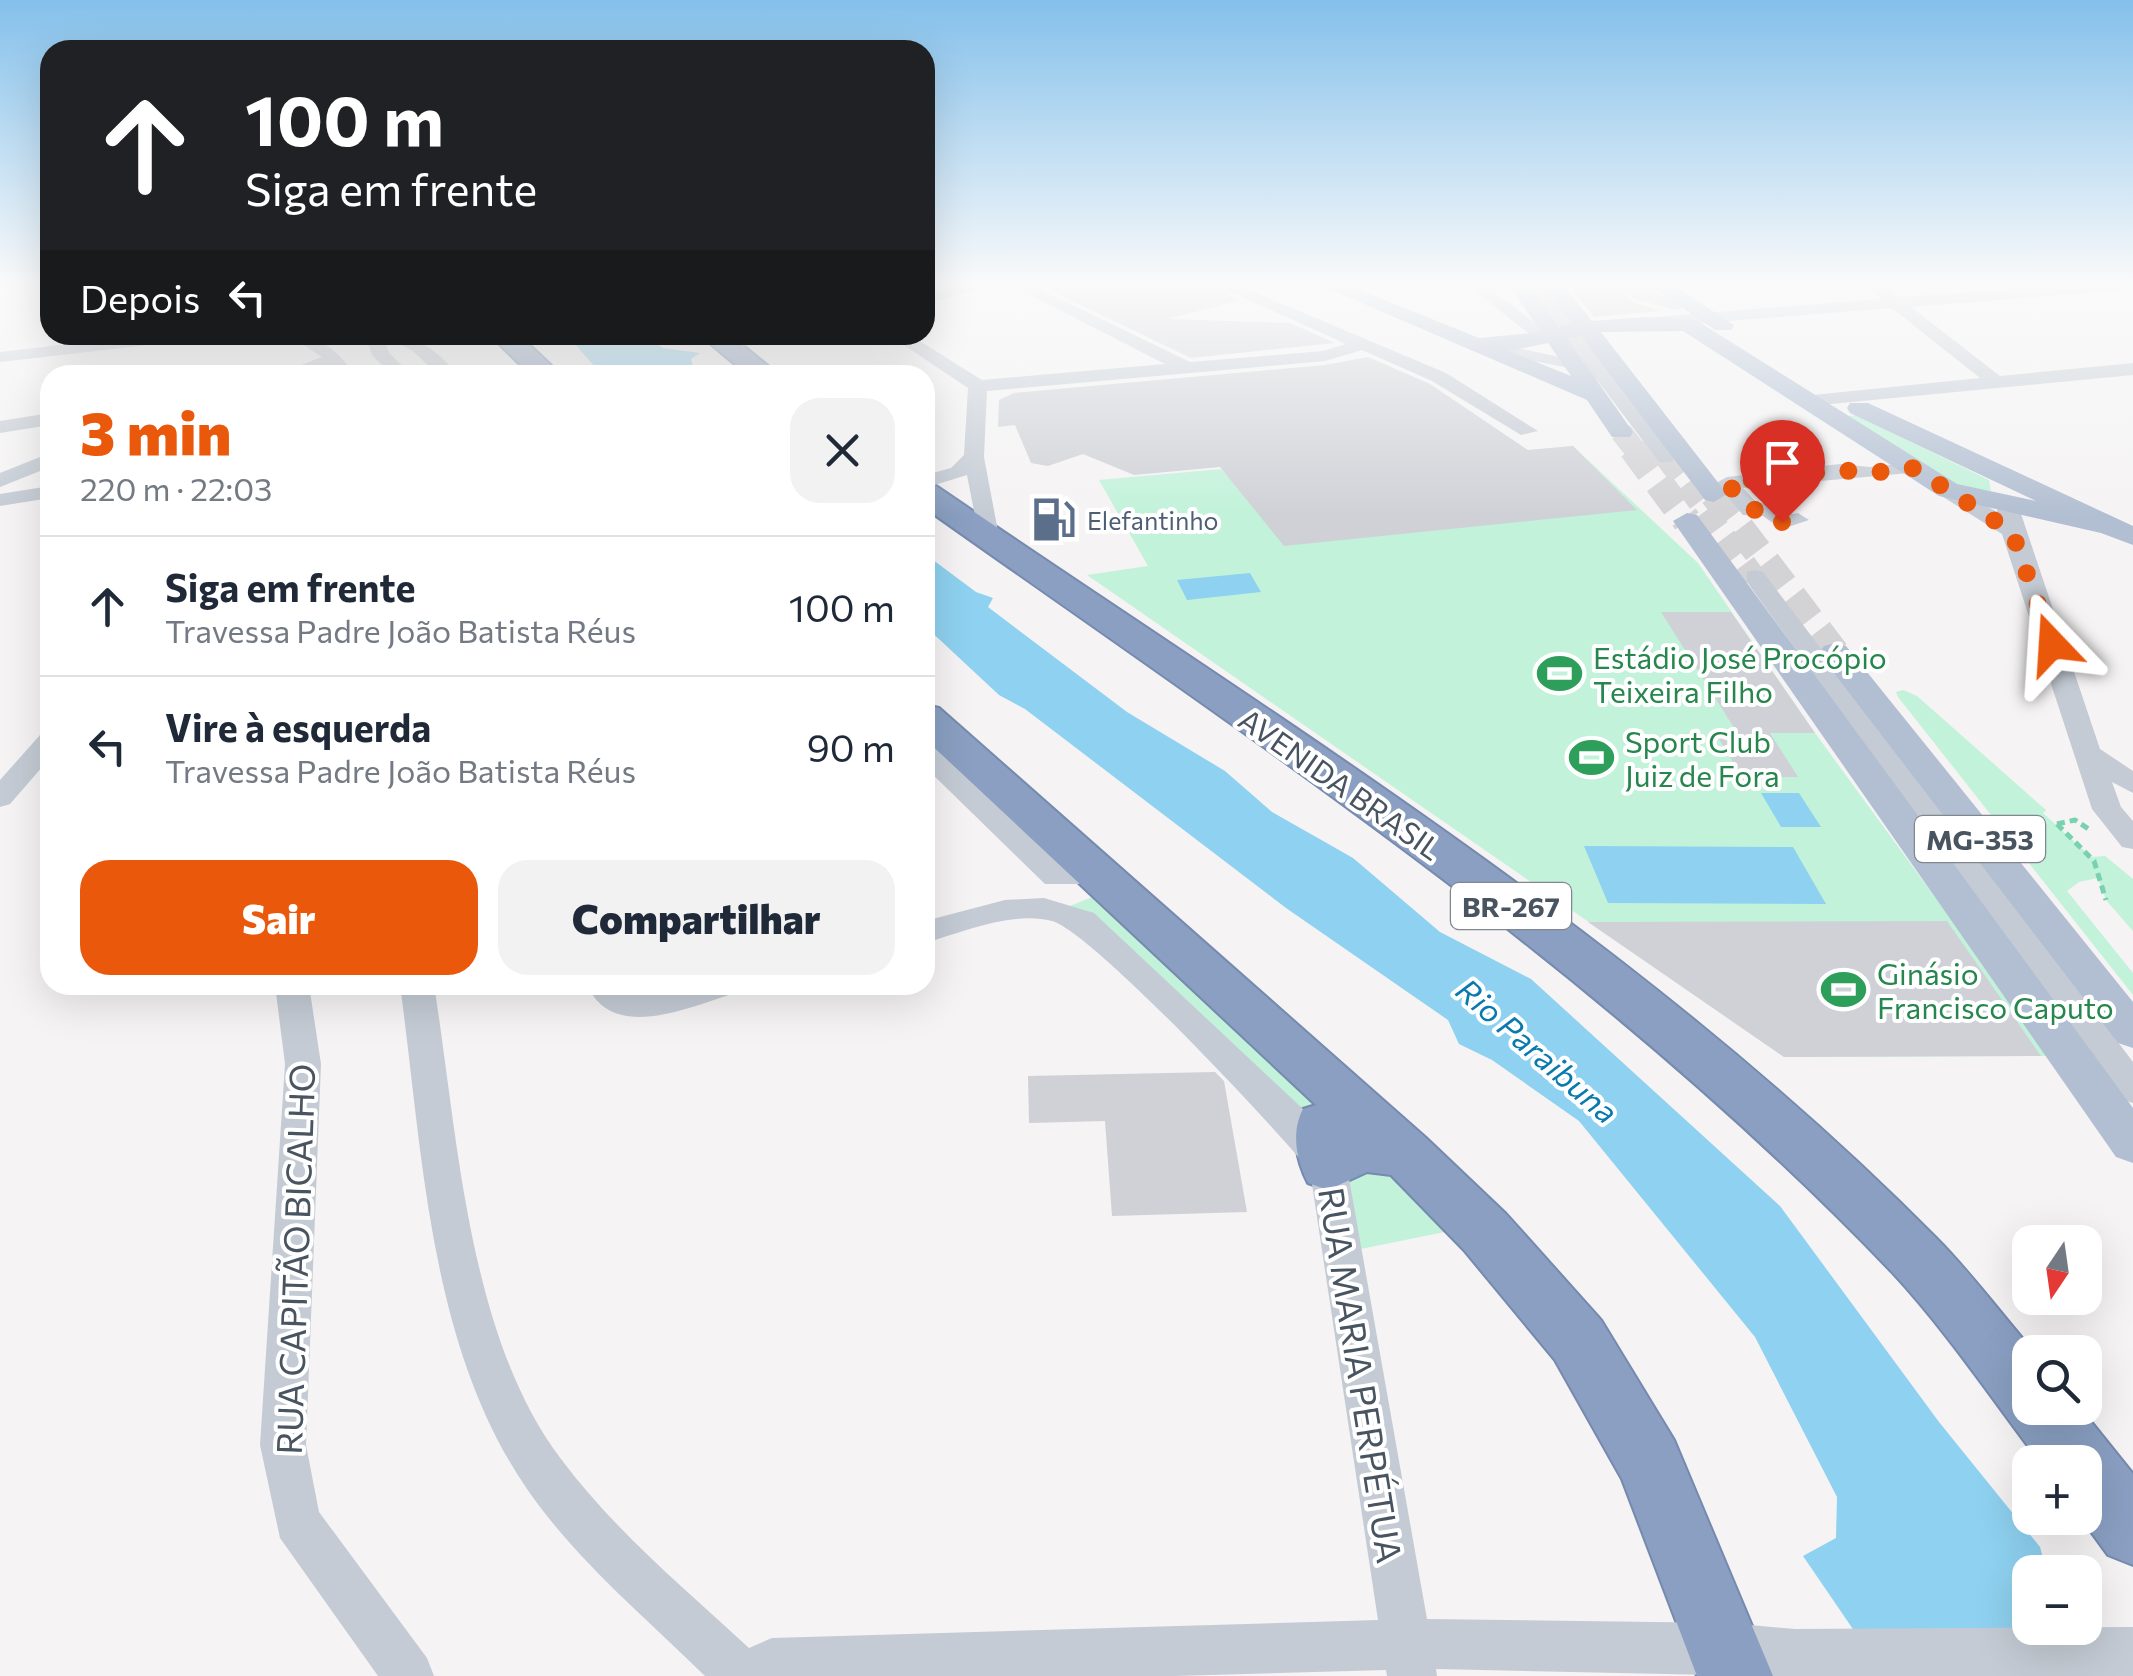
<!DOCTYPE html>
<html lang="pt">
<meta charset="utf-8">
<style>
body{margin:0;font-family:Commissioner,sans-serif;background:#f2f2f3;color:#1f2937;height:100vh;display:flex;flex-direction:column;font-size:38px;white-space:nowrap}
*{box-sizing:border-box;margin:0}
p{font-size:32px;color:#747a83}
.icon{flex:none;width:55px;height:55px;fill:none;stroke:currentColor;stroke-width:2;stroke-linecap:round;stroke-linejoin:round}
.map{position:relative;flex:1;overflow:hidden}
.sheet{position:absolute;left:40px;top:365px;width:895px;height:630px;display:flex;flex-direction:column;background:#fff;border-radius:30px;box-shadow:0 10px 40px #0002}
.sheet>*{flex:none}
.hud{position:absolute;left:40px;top:40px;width:895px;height:305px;border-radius:30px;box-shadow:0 10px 40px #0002;background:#202124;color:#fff;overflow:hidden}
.needle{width:65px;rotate:193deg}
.buttons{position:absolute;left:2012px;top:1225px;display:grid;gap:20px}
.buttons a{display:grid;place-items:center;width:90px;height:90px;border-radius:20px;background:#fff;box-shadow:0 10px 40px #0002;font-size:50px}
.pin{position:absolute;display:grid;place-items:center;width:85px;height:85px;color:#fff;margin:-102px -42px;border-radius:50% 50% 50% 0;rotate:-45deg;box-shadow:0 0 10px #0007}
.pin .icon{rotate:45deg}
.me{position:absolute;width:110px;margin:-55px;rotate:340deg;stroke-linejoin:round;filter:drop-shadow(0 0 8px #0008)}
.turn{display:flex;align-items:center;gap:35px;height:210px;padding:0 40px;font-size:45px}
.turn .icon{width:130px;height:130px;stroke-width:2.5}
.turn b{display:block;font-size:70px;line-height:85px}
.then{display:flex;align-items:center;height:95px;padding:0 40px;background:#0003;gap:20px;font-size:38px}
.round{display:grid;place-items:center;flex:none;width:105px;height:105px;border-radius:30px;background:#f2f2f3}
.summary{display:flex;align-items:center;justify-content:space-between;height:170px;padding:0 40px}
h1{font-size:60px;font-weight:800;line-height:75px;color:#ea580c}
.primary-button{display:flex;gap:20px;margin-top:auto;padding:20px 40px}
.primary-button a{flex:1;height:115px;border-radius:30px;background:#ea580c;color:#fff;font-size:40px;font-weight:800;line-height:115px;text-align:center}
.primary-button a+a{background:#f2f2f3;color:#1f2937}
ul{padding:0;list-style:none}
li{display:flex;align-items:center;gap:30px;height:140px;padding:0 40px;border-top:2px solid #e0e1e3}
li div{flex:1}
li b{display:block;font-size:38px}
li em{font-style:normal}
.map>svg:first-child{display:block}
.green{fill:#c2f2da}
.water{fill:#8ed1f0}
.building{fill:#cfd1d7}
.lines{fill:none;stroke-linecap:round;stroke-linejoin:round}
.minor-tunnel{stroke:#d3d3d6;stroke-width:22;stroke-dasharray:22 11;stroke-linecap:butt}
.major-tunnel-far1{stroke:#d3d3d6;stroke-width:22;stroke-dasharray:22 11;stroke-linecap:butt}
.major-tunnel{stroke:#d3d3d6;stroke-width:29;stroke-dasharray:29 14;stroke-linecap:butt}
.highway-casing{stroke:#758aae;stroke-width:4}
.path{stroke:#78d2af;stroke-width:5;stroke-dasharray:8 5;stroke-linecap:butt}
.minor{fill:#c4cbd4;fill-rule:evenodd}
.major{fill:#b2bfd2;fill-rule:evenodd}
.highway{fill:#8a9fc2;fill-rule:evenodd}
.route{stroke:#ea580c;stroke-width:18;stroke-dasharray:0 32.4}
.labels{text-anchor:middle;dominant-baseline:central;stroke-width:8;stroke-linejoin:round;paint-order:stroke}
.far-service-label{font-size:25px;fill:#4e5e75;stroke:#fff;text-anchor:start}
.shield{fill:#fff;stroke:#808790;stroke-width:2.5}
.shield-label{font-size:28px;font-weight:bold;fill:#495461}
.leisure-label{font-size:30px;fill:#27864d;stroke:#fff;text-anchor:start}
.street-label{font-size:30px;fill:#495461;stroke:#fff}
.water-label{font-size:32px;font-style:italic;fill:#087aae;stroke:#fff}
.near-street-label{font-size:35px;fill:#495461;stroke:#fff}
</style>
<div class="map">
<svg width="2133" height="1676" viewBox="0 0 2133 1676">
<rect width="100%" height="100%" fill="#f5f3f3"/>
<path class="green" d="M1856 415 1989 480 1991 491 1958 486 1848 416Z
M1573 446 1698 563 1815 733 2051 1056 1784 1057 1087 575 1148 566 1099 480 1221 469 1229 477Z
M1903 690 1917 696 2046 810 2043 813 2091 857 2105 856 2133 879V931L2106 900 2098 878 2079 882 2067 891 2133 973V995L1898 697 1896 692Z
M1113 889 1341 1107 1290 1119 1062 909Z
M1359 1149 1479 1225 1341 1253 1328 1167Z"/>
<path class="water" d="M567 335H642L663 348 700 353 691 359 695 375H602Z
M925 554 976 592 993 598 988 607 1127 712 1225 771 1272 812 1353 858 1440 932 1531 979 1780 1206 1939 1422 2040 1547 2047 1572H2030V1628H2063L1885 1676 1803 1556 1836 1538 1837 1497 1755 1337 1579 1121 1492 1060 1459 1044 1448 1020 1286 908 1025 709 999 695 925 626Z
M1250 573 1261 592 1187 600 1177 580Z
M1761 793H1799L1821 827H1781Z
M1584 846 1793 847 1826 904 1608 903Z"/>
<path class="building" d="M1033 282H1206L1240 300 1168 319 1290 323 1335 343 1191 358Z
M1566 282H1610L1635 303 1661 311 1594 317Z
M1368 357 1430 384 1528 450 1573 446 1637 510 1284 546 1220 467 1134 475 1083 454 1048 466 1031 463 1015 425 998 427 999 400 1014 393 1325 365Z
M1661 612H1731L1815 733H1770L1798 777H1742L1716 734H1738Z
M1947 921 2041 1056 1784 1057 1588 922Z
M1215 1072 1224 1081 1247 1212 1112 1216 1105 1121 1029 1123 1028 1076Z"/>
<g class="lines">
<path class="minor-tunnel" d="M1666 458 1755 577"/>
<path class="major-tunnel-far1" d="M1621 432 1635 450"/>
<path class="major-tunnel" d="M1633 448 1687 521
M1714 494 1835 653"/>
<defs>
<path id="highway" d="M490 335H519L561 375H531Z
M700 335H730L779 375H748Z
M925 483 936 486C1279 720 1643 941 1936 1238 1971 1273 2001 1314 2034 1352H2030V1408H2080L2133 1474V1565L2108 1555 2081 1518H2085V1462H2040C1993 1400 1946 1330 1892 1272 1606 973 1261 746 925 508Z
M925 705 939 708 1426 1138 1506 1214 1601 1320 1674 1440 1773 1676H1697L1622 1479 1555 1360 1464 1250 1391 1175 1367 1172 1328 1190 1308 1183C1296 1160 1291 1132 1303 1109L1316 1105 925 739Z"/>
</defs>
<use href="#highway" class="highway-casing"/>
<path class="path" d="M2057 824 2094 861 2106 900
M2057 824 2075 820 2090 830"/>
<path class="minor" d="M977 282H1004L925 304V294Z
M1005 282H1025L1190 362 1323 351 1346 344 1209 282H1230L1446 373 1538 431 1521 435 1432 381 1362 350 1325 361 987 391 984 457 999 537 996 542H980L967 475 925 488V475L951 468 964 455 968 388 889 335H910L982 380 1165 364Z
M1463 282H1481L1556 339 1541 343Z
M1525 282H1541L1673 454V462H1659L1597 380 1569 368 1473 349 1470 345 1479 340 1584 362Z
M1613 282H1631L1686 305 1678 310 1637 300Z
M1862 282H1880L1900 297 2133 282V289L1911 307 2000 376 2133 363V375L1810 406 1800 400 1803 396 1980 378 1892 308 1654 327 1645 322 1654 317 1881 299Z
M146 335H201L192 340 0 362V352Z
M288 335C321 335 337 350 355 375H336L329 366 303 375H276L322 357Z
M365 335H383L389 353 412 375H392L372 355Z
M383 335C417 335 437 350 458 375H438L413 351Z
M751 335H782L727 351 718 346Z
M50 413V425L0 433V421Z
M50 453V467L0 487V473Z
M1914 462 1921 464V472L1743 488 1757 503 1776 504 1787 515 1798 513 1809 520 1782 529 1763 516 1743 515 1716 483 1727 477 1840 464 1870 467Z
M1948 484 1997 512 1999 500 2007 498 2018 505 2100 749 2133 771V793L2112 782 2121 807 2133 821V849L2122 847 2092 809 2002 534 1940 495V485Z
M50 486V498L0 506V494Z
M1755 570 1763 572 2133 1062V1103L2120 1099 1747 582V572Z
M50 733V758L10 804 0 807V780L40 735Z
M925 743 935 745 1064 867 1111 870 1115 877 1111 884H1045L925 767Z
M1044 898 1094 913 1303 1109 1347 1167 1427 1619 1728 1623 1795 1629 2133 1627V1676H1760L1436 1669 1437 1676H1387L1386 1670 1175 1676H705C644 1616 576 1560 527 1489 428 1345 423 1152 400 985H434C458 1134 467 1335 561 1459 614 1530 684 1588 749 1648L772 1638 1378 1620 1310 1171C1278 1130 1091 931 1052 921 1011 911 964 932 925 943V921L1005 900Z
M275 985H309L321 1064 306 1445 319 1512 427 1658 434 1676H378L280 1538 260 1445 285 1064Z
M587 985H621L628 992 649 993 678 985H740L735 993C689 1007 613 1043 587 985Z"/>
<path class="major" d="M0 282H11L0 288Z
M1313 282H1340L1479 338 1541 332 1507 282H1527L1559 327 1572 324 1541 282H1561L1592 321 1644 317 1696 320 1957 484 2036 501 1850 413 1847 408 1850 403H1868L2133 526V545L2101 533 1939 496 1683 331 1601 332 1727 494 1714 502 1705 500 1581 336 1567 338 1633 432 1630 437H1612L1587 400ZM1548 343 1571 376 1509 351Z
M1645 282H1668L1734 325 1731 330H1715Z
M1687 513 1697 515 2133 1108V1163L2116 1157 1673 521Z
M1835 643 1846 646 2133 1002V1048L2118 1043 1824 660 1819 653 1824 646Z"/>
<use href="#highway" class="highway"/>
</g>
<linearGradient id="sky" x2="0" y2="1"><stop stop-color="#84c0eb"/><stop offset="0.55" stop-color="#fafafa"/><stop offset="1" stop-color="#fafafa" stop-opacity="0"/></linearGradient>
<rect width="2133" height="516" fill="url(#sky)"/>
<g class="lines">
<path class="route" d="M1782 522 1768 509 1751 510 1727 483 1840 470 1870 473 1914 468 2012 532 2052 644"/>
</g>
<defs>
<symbol id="fuel-bare" viewBox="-9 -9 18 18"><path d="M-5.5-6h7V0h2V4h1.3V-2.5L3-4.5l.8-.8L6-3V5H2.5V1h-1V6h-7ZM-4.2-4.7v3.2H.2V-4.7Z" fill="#5c6f8a" stroke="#fff" stroke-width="2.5" paint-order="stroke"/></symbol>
<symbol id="stadium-bare" viewBox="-9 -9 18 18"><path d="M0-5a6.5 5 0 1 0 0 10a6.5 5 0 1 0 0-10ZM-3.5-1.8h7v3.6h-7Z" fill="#2e9e5b" stroke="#fff" stroke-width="2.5" paint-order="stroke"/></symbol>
</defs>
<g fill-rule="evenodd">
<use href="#fuel-bare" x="1022" y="488" width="63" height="63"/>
<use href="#stadium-bare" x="1528" y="642" width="63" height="63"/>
<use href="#stadium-bare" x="1560" y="726" width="63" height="63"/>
<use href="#stadium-bare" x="1812" y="958" width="63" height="63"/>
</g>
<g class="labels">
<g class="far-service-label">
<text x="1087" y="520">Elefantinho</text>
</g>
<g class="shield">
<rect x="1915" y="816" width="130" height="46" rx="8"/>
<rect x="1451" y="883" width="120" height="46" rx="8"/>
</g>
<g class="shield-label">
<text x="1980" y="839">MG-353</text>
<text x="1511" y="906">BR-267</text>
</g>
<g class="leisure-label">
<text x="1593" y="656">Estádio José Procópio<tspan x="1593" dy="34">Teixeira Filho</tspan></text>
<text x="1625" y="740">Sport Club<tspan x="1625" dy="34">Juiz de Fora</tspan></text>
<text x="1877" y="972">Ginásio<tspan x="1877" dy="34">Francisco Caputo</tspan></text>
</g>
<g class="street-label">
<text transform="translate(1341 783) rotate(35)">AVENIDA BRASIL</text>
</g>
<g class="water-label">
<text transform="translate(1538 1050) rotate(41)">Rio Paraibuna</text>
</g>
<g class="near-street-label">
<text transform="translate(294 1259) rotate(-88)">RUA CAPITÃO BICALHO</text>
<text transform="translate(1362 1375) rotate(81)">RUA MARIA PERPÉTUA</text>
</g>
</g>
</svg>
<div class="buttons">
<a><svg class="needle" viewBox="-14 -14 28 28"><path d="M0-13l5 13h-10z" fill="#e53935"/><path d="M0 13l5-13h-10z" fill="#747a83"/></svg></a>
<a><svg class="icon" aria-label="search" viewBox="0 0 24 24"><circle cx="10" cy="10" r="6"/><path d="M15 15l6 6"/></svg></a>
<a>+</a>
<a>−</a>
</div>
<div class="pin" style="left:1782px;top:522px;background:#d93025"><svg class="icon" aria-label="arrive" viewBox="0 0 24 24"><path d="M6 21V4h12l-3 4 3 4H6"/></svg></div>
<svg class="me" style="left:2052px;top:644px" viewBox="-20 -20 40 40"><path d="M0-17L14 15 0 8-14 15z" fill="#ea580c" stroke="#fff" stroke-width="4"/></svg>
<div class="hud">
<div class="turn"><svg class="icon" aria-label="ahead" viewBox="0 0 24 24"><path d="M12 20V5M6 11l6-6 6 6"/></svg><div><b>100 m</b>Siga em frente</div></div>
<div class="then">Depois<svg class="icon" aria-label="left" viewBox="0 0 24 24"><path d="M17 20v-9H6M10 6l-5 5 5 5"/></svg></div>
</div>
<section class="sheet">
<div class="summary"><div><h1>3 min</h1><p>220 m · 22:03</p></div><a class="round"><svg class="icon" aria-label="close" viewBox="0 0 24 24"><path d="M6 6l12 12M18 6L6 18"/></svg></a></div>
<ul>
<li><svg class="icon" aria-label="ahead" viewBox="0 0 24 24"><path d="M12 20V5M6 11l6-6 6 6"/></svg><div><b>Siga em frente</b><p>Travessa Padre João Batista Réus</p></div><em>100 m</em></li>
<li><svg class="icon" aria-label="left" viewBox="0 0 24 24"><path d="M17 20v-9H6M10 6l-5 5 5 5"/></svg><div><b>Vire à esquerda</b><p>Travessa Padre João Batista Réus</p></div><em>90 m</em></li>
</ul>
<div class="primary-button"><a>Sair</a><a>Compartilhar</a></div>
</section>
</div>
